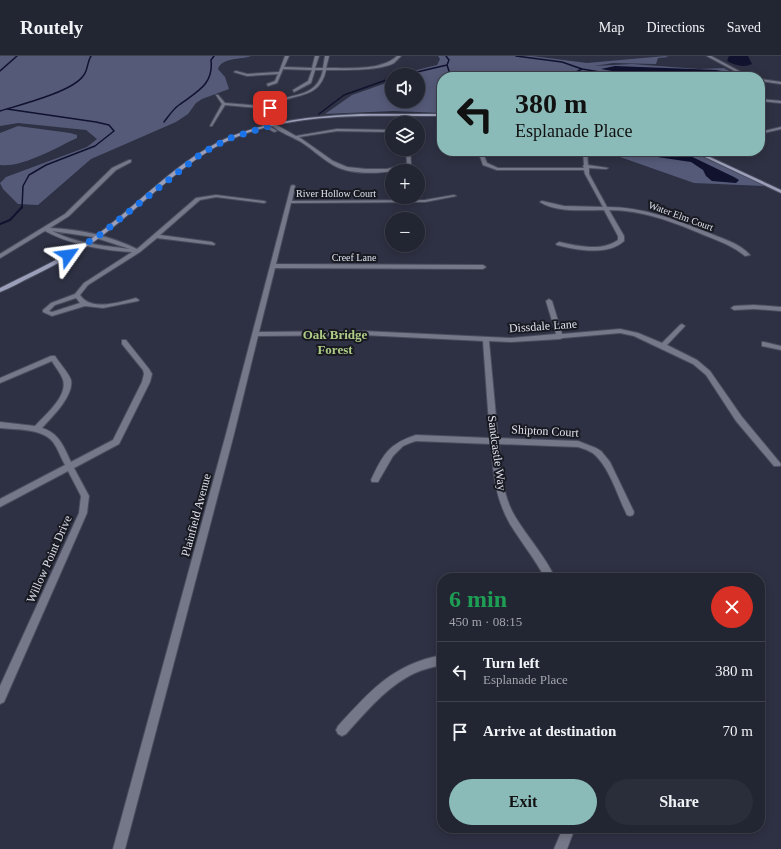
<!DOCTYPE html>
<meta charset="utf-8">
<style>
body{margin:0;font-family:Georgia,serif;background:#2a2d3a;color:#f1f3f6;height:100vh;display:flex;flex-direction:column;font-size:15px;white-space:nowrap}
*{box-sizing:border-box;margin:0}
p{font-size:13px;color:#a2a5ac}
.icon{flex:none;width:22px;height:22px;fill:none;stroke:currentColor;stroke-width:2;stroke-linecap:round;stroke-linejoin:round}
.map{position:relative;flex:1;overflow:hidden}
.panel{position:absolute;left:437px;top:517px;width:328px;height:260px;display:flex;flex-direction:column;background:#222532;border-radius:16px;box-shadow:0 2px 10px #0003,0 0 0 1px #3f424d}
.panel>*{flex:none}
.banner{position:absolute;left:437px;top:16px;width:328px;height:84px;border-radius:16px;box-shadow:0 2px 10px #0003,0 0 0 1px #3f424d;background:#8bbbb9;color:#111;overflow:hidden}
.buttons{position:absolute;left:385px;top:12px;display:grid;gap:8px}
.buttons a{display:grid;place-items:center;width:40px;height:40px;border-radius:50%;background:#222532;box-shadow:0 2px 10px #0003,0 0 0 1px #3f424d;font-size:20px}
.pin{position:absolute;display:grid;place-items:center;width:34px;height:34px;color:#fff;margin:-17px;border-radius:8px;box-shadow:0 2px 6px #0006}
.me{position:absolute;width:44px;margin:-22px;rotate:59deg;stroke-linejoin:round;filter:drop-shadow(0 0 3px #0008)}
.turn{display:flex;align-items:center;gap:14px;height:84px;padding:0 12px;font-size:18px}
.turn .icon{width:52px;height:52px;stroke-width:2.5}
.turn b{display:block;font-size:28px;line-height:34px}
.round{display:grid;place-items:center;flex:none;width:42px;height:42px;border-radius:21px;background:#2a2d3a}
.summary{display:flex;align-items:center;justify-content:space-between;height:68px;padding:0 12px}
h1{font-size:24px;font-weight:800;line-height:30px;color:#1e9e55}
.cta{display:flex;gap:8px;margin-top:auto;padding:8px 12px}
.cta a{flex:1;height:46px;border-radius:24px;background:#8bbbb9;color:#111;font-size:16px;font-weight:800;line-height:46px;text-align:center}
.cta a+a{background:#2a2d3a;color:#f1f3f6}
ul{padding:0;list-style:none}
li{display:flex;align-items:center;gap:12px;height:60px;padding:0 12px;border-top:1px solid #3f424d}
li div{flex:1}
li b{display:block;font-size:15px}
li em{font-style:normal}
header{display:flex;align-items:center;gap:24px;box-sizing:border-box;height:56px;padding:0 20px;background:#222532;border-bottom:1px solid #3f424d}
header strong{font-size:19px}
nav{display:flex;gap:22px;margin-inline-start:auto;font-size:14px}
.map>svg:first-child{display:block}
.green{fill:#555a78}
.water{fill:#10122e}
.lines{fill:none;stroke-linecap:round;stroke-linejoin:round}
.stream-far1{stroke:#10122e;stroke-width:1.5}
.stream{stroke:#10122e;stroke-width:2}
.street-casing{stroke:#4a4d5e;stroke-width:2}
.secondary-casing{stroke:#4a4d5e;stroke-width:2}
.street{fill:#757888;fill-rule:evenodd}
.secondary{fill:#9b9fb9;fill-rule:evenodd}
.route{stroke:#1a73e8;stroke-width:7;stroke-dasharray:0 12.6}
.labels{text-anchor:middle;dominant-baseline:central;stroke-width:4;stroke-linejoin:round;paint-order:stroke}
.far-street-label{font-size:10px;fill:#dee1ed;stroke:#181921}
.street-label{font-size:12px;fill:#dee1ed;stroke:#181921}
.neighbourhood-label{font-size:13px;font-weight:bold;fill:#aecc85;stroke:#181921}
</style>
<header>
<strong>Routely</strong>
<nav><a>Map</a><a>Directions</a><a>Saved</a></nav>
</header>
<div class="map">
<svg width="781" height="793" viewBox="0 0 781 793">
<rect width="100%" height="100%" fill="#2e3143"/>
<path class="green" d="M0 0H251C241 4 222 1 218 13L225 21 229 33 202 43 196 47 188 58 176 66 91 103 38 149 18 148 3 133 0 127 6 121 87 91 97 83 86 74 18 67 0 70Z
M438 0H532L587 7 665 0 669 1 658 2 656 8 613 7 594 10 632 8 699 13 724 12 733 17 718 19 676 16 650 21 585 19 572 21H442V57L393 55 325 58 352 39 392 25V45H418V19H397L437 9 440 3Z
M18 70 70 77 77 79V82C59 90 23 112 0 109V77Z
M603 95H691L767 130 694 127Z"/>
<path class="water" d="M729 0H748L752 8C743 12 735 9 727 5Z
M615 10 716 14 727 16 714 18 673 16 645 21 601 13Z
M617 95H680L734 121 739 124 736 127 712 125 706 120 703 114 691 106Z"/>
<g class="lines">
<path class="stream-far1" d="M446 0 449 4 447 9 451 21
M516 0 562 6 582 13 629 21
M0 15 17 0
M404 19 447 9
M566 21 582 13
M7 53 96 66 109 69 114 75 95 90 46 109 29 119 23 130 22 152
M0 55C19 49 72 36 83 20 88 15 87 6 91 0
M319 58 344 39 392 22
M164 66C168 61 173 53 179 49 196 36 214 29 211 4L214 0"/>
<path class="stream" d="M0 168 10 164 22 151"/>
<defs>
<path id="street" d="M285 0H289L284 11 312 12 315 0H319L315 12H323L325 0H329L326 12C347 12 382 15 397 0H401C399 2 396 5 394 7 379 15 343 14 326 14 318 50 284 32 268 57L271 64 273 67 296 80 337 73 392 74V76L337 75 299 81 333 105 347 111 366 113H387L403 109 407 107 406 93H410L411 108C396 119 356 119 339 112 325 106 314 94 301 86 288 78 269 74 264 57 282 31 315 49 323 14H315L311 27 294 36 293 34 308 25 312 14 283 13 277 27 268 30 267 28 275 25 278 18 247 20 234 16 236 15 247 18 279 16Z
M707 0H711L750 21H746Z
M760 23 781 26V28L760 25Z
M216 39H218L225 47 262 50 271 43H273V45L266 50V52L262 53 260 61 263 66 277 75 274 76 260 68 256 61 259 52 225 49 212 70H210L222 48Z
M760 43 781 45V47L760 45Z
M781 71V73L760 78V76Z
M478 95H482L487 107 498 112H584L583 110 584 109 583 95H587L588 109 608 112 606 113 589 112V118L607 151C644 151 676 164 709 177 723 183 739 187 750 199L745 200C733 190 719 185 704 179 673 166 643 154 609 154L624 180V185C608 200 576 194 557 189L556 188 559 186C577 190 602 196 618 184V180L604 154C584 154 557 157 540 146L542 145 564 150 603 151 585 118 584 114H497L483 109Z
M701 95H708L699 98 697 97Z
M129 104H131V106L116 114 69 160 50 172C79 173 111 180 137 193L196 142 216 139 264 145 266 146 264 147 216 141 200 144 160 179 212 186 215 188 214 189 157 182 140 196 88 229 80 239C91 256 120 246 136 242L139 244 138 245 103 252 85 250 52 260 43 256V254L51 247 75 238 84 227 132 196C105 195 68 188 45 175L2 201 0 202V198L65 158 112 112ZM52 175 93 181 130 193C104 190 75 187 52 175ZM76 242 80 247 52 256 49 255 55 249Z
M293 129 295 130 292 145 425 144 454 139 456 140 425 146 291 147 276 208 483 209 486 211 483 213 275 212 259 276 363 275 511 282 556 278 546 245 549 243 552 245 562 278 620 273 638 277 662 287 680 269 682 268 685 270 684 271 667 289 697 304 710 315 742 361 781 408 780 410H774L736 365 706 319 693 308 634 280 620 277 563 282 560 283 511 286 489 285 498 382 578 385 596 392 601 395 610 406 634 456 633 459 630 460 627 459C618 441 610 413 595 399 591 395 584 393 578 391L499 388C501 413 502 440 516 462 529 483 545 500 555 522H545C535 503 521 486 510 468 495 442 493 416 491 388L416 385 410 387 403 390 393 400 378 426H372L371 424C383 399 388 388 416 379L490 382 483 285 363 279 258 280 234 378 125 793H113L226 378 291 130Z
M754 249 781 251V255L754 253 734 254 731 252 734 250Z
M122 284H126L149 313 152 318 150 326 119 388 74 412 89 440 87 457 4 646 0 648V630L79 457 81 440 68 415 0 451V443L65 409C61 402 58 393 53 386 42 372 17 374 0 372V366L35 370C45 359 68 340 63 324 61 317 55 311 52 305L0 327V322L51 300H55C60 308 68 316 71 324 74 340 52 361 42 372 59 377 64 391 71 406L113 384 142 326 144 318 143 314 122 288Z
M762 286H764L781 290V294L762 290Z
M442 599V609C433 611 424 613 415 617 387 630 366 656 346 678L342 680 338 678 336 674 338 670C370 635 393 608 442 599Z
M563 772H575L567 793H554Z"/>
<path id="secondary" d="M361 58H442V60C367 60 279 54 212 93 172 117 140 151 103 179 81 196 57 208 33 220 22 225 11 232 0 236V232C34 215 68 200 98 178 141 146 178 104 227 82 270 64 316 60 361 58Z
M692 95H697L781 134V137Z"/>
</defs>
<use href="#street" class="street-casing"/>
<use href="#secondary" class="secondary-casing"/>
<use href="#street" class="street"/>
<use href="#secondary" class="secondary"/>
</g>
<g class="lines">
<path class="route" d="M68 199 101 178 202 97 230 82 272 69 267 61 266 57 270 52"/>
</g>
<g class="labels">
<g class="far-street-label">
<text x="336" y="137">River Hollow Court</text>
<text transform="translate(681 160) rotate(20)">Water Elm Court</text>
<text x="354" y="201">Creef Lane</text>
</g>
<g class="street-label">
<text transform="translate(543 270) rotate(-4)">Dissdale Lane</text>
<text transform="translate(545 375) rotate(3)">Shipton Court</text>
<text transform="translate(497 397) rotate(82)">Sandcastle Way</text>
<text transform="translate(196 459) rotate(-75)">Plainfield Avenue</text>
<text transform="translate(49 503) rotate(-66)">Willow Point Drive</text>
</g>
<g class="neighbourhood-label">
<text x="335" y="278">Oak Bridge<tspan x="335" dy="15">Forest</tspan></text>
</g>
</g>
</svg>
<div class="buttons">
<a><svg class="icon" aria-label="sound" viewBox="0 0 24 24"><path d="M4 9h4l5-4v14l-5-4H4zM17 9q2 3 0 6"/></svg></a>
<a><svg class="icon" aria-label="layers" viewBox="0 0 24 24"><path d="M12 4l9 5-9 5-9-5zM3 14l9 5 9-5"/></svg></a>
<a>+</a>
<a>−</a>
</div>
<div class="pin" style="left:270px;top:52px;background:#d93025"><svg class="icon" aria-label="arrive" viewBox="0 0 24 24"><path d="M6 21V4h12l-3 4 3 4H6"/></svg></div>
<svg class="me" style="left:68px;top:199px" viewBox="-20 -20 40 40"><path d="M0-17L14 15 0 8-14 15z" fill="#1a73e8" stroke="#fff" stroke-width="4"/></svg>
<div class="banner">
<div class="turn"><svg class="icon" aria-label="left" viewBox="0 0 24 24"><path d="M17 20v-9H6M10 6l-5 5 5 5"/></svg><div><b>380 m</b>Esplanade Place</div></div>
</div>
<section class="panel">
<div class="summary"><div><h1>6 min</h1><p>450 m · 08:15</p></div><a class="round" style="background:#d93025;color:#fff"><svg class="icon" aria-label="close" viewBox="0 0 24 24"><path d="M6 6l12 12M18 6L6 18"/></svg></a></div>
<ul>
<li><svg class="icon" aria-label="left" viewBox="0 0 24 24"><path d="M17 20v-9H6M10 6l-5 5 5 5"/></svg><div><b>Turn left</b><p>Esplanade Place</p></div><em>380 m</em></li>
<li><svg class="icon" aria-label="arrive" viewBox="0 0 24 24"><path d="M6 21V4h12l-3 4 3 4H6"/></svg><div><b>Arrive at destination</b></div><em>70 m</em></li>
</ul>
<div class="cta"><a>Exit</a><a>Share</a></div>
</section>
</div>
